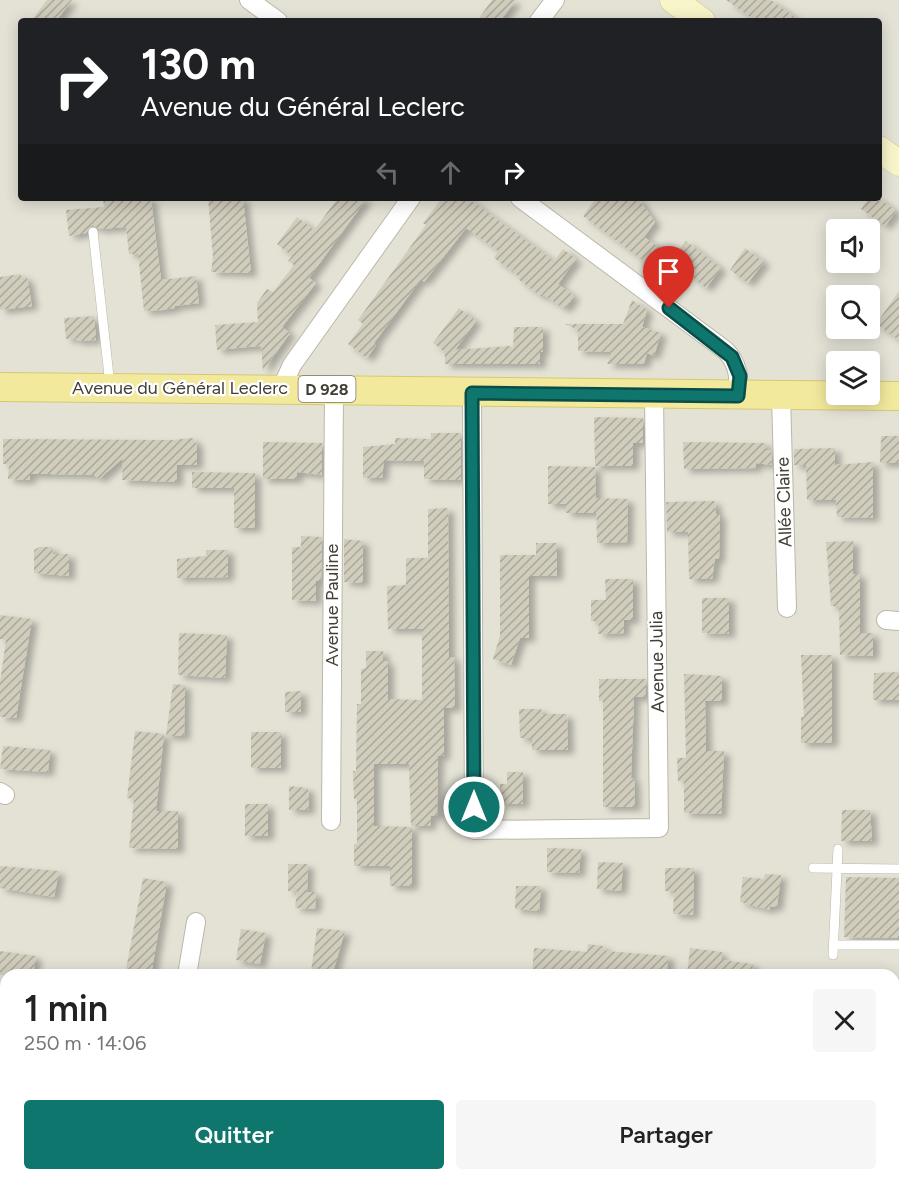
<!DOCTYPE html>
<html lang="fr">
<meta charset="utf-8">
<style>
body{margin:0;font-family:Figtree,sans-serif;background:#f6f6f6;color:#222;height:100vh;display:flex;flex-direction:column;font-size:22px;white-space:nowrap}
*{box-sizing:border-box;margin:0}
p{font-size:20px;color:#767676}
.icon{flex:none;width:33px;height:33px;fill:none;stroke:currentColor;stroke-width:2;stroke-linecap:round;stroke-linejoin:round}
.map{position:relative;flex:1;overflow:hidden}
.side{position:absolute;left:0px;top:969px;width:900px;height:212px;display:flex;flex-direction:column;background:#fff;border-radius:18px 18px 0 0;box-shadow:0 3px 15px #0003}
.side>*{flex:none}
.guide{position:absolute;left:18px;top:18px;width:864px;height:183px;border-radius:6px;box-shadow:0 3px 15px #0003;background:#202124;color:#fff;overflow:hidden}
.controls{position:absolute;left:826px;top:219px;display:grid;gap:12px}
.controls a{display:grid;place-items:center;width:54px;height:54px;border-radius:6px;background:#fff;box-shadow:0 3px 15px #0003;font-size:30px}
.pin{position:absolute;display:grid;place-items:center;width:51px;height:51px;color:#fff;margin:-62px -26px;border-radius:50% 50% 50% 0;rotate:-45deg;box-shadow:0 0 6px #0007}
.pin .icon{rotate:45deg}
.me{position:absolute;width:66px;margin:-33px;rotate:0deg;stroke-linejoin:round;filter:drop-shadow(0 0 4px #0008)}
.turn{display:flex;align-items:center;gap:21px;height:126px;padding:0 24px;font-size:27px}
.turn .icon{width:78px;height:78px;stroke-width:2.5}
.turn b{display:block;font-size:42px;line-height:51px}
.lanes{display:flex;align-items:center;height:57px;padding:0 24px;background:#0003;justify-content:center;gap:30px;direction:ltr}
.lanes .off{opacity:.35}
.round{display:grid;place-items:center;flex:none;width:63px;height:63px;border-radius:6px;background:#f6f6f6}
.headline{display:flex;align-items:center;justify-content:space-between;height:102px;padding:0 24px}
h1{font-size:36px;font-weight:600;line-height:45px}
.cta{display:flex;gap:12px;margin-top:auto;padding:12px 24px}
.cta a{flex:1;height:69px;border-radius:6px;background:#0f766e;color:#fff;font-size:24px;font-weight:600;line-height:69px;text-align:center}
.cta a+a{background:#f6f6f6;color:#222}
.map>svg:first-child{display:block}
.residential{fill:#e4e2d5;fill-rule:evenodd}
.building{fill:url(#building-hatch);filter:url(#shadow)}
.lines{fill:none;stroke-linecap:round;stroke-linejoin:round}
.lane-casing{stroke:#bbb8aa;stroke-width:10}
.street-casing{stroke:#bbb8aa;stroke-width:20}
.secondary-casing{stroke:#ccc79a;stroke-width:27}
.primary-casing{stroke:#d5c96f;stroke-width:30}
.lane{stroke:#fff;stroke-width:9}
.street{stroke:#fff;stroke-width:18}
.secondary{stroke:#f8f5c9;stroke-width:26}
.primary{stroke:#f3e99d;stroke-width:28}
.route-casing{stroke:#0a4d48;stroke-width:15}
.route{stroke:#0f766e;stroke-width:10}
.labels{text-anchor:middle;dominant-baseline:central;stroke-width:4.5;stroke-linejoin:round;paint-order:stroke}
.shield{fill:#fff;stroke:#7b7972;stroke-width:1.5}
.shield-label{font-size:16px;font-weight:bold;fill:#434036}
.street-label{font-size:18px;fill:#434036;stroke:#fff}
</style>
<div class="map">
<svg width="899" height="1180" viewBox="0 0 899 1180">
<defs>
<pattern id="building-hatch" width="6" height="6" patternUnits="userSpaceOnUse" patternTransform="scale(1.5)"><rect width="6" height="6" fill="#d1cdbd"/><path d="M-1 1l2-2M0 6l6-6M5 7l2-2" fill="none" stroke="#aba89a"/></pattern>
<filter id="shadow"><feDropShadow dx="6" dy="4" stdDeviation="3" flood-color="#0004"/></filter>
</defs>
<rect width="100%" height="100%" fill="#f1efe6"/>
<path class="residential" d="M0 0H899V1180H0ZM21 21H879V198H21ZM837 230H870V262H837ZM837 296H870V328H837ZM837 362H870V394H837ZM6 975H894V1174H6Z"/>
<path class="building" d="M47 0H72L56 21H31Z
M492 0H516L500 21H477Z
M726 0H771L800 21H756Z
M103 198H151L161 280 196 276 199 303 175 306 174 308 163 310 144 311 138 254H129L126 227 99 229 92 225 86 233 69 236 66 210 104 207Z
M208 198H243L251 273 211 272 213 257Z
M338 198H367L309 278 316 283 282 327 290 333 263 371 261 346 217 350 215 325 258 322 257 303 267 289 273 292 294 265 288 261 292 256 277 244 297 217 314 230Z
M442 198H468L554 261 563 249 576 259 558 284 574 296 565 309 542 294V297L518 279 520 277 514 273V268L512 271 494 258 498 251 466 228 424 282 421 279 374 343 376 345 367 358 348 344 363 324 358 320 426 225 423 223Z
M596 198H638L655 222 644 237 657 246 645 262 583 216Z
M869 198H879L896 211 885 226 861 209Z
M686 241 721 268 706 288 671 261Z
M745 248 764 262 748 283 730 270Z
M21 274V278L27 277 32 306 0 310V277Z
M899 291V340L876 324Z
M632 300 647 310 642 327 661 333 654 356 647 353 644 364H607L612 352 578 351V330L565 324H623Z
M459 308 476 321 455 350 510 346 513 349 514 327H543V352H540V364H445V352L433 343Z
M94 316 96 340 77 341 76 338 66 339 64 318Z
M594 417 643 418V443H633V466H595Z
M431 433H461V480L424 479V461L384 460 382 478H363V447L395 444V438L431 439Z
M881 436H899V463H880Z
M193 438 197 445V465H177V482L122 480 123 458 99 479 94 475 49 474H30V480L8 479 9 464H3V439L172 440Z
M263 442 322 443V475L297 472V479H263Z
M683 442 766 443V450H771L772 465 756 463V468L684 469Z
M835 448V465L873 462V518L837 517 836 500H807L806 465H794V449Z
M548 466 595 467 596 513H566V504H548Z
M192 472 255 473V528H234V488H192Z
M596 498 628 499 627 542 597 543Z
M715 501 716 514H720L719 559H715L712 579H689L688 532H667L666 502Z
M448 508 449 657H454L455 708H444V756H438L437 816H431L430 826H411L409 764H374V826L412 827V886H390V866H354V844H357V799H354L353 771H356L357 704H361V669L366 668V651H383V661H388V699L422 700V629H388L387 586 406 585V558H428V509Z
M301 536 322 537 321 581H316V601L292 600V547H301Z
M344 539 363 541V583L344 582Z
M853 541V574H860V633H873V656L840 655 839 606H831L826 542Z
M536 543H557V576H529V638H520L511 665 493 659 500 636V555H536Z
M39 547H53L52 554H69V576L34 573V550Z
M206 550H228V577L177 578V559L206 556Z
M605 579H633V620H624V633L598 634 599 621H591V600H606Z
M702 598H729V634L702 633Z
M0 615 32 619 16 718 0 717V682L6 640 0 639Z
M179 633 227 635 225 678 178 675Z
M801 655H832V743H801V717H804Z
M899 672V700H873L874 673Z
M684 674 722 676V701H705L706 751H724L721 814 684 813V781H678L677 758H686Z
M599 679H646V697H634L631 778H634L635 807H603V701H599Z
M173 684 185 685 184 736H166Z
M301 691V712H285V692Z
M519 709H541L542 714H567L568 750H532V738H520Z
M135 731 164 734 156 811H178V849L129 848 134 799 127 798Z
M251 732H281V768H251Z
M3 746 50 750 48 772 0 769Z
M507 772H523V804H500V784H507Z
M289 786 308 788 309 810H289Z
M245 804H268V836H245Z
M842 810H870L872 841H841Z
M547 848 581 849 579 873 547 872Z
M598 862 623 863 621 891 597 889Z
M288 864H308L307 892H316L315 909 295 908 297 891H288Z
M0 866 59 871 54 897 0 888Z
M665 868H694L693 915 673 914 674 891H665Z
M765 874 781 875 777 907 770 906V910L740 902 743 877 764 879Z
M846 877 899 878V938L844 937Z
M143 878 167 882 151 975H125Z
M516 886H541L539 911 515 909Z
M317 928 345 931 332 975 311 972Z
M241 929 266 933 260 964 236 960Z
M588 944 603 946 606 951 669 956 666 975H589L561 972V975H532L534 948 587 952Z
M690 948 722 952 721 960 753 964 752 975 687 974Z
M0 951 36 956 33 975H0Z"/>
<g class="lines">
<defs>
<path id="lane" d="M93 232 110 385
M813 868 899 869
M834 945H899
M833 955 838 849
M894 1102H899
M3 1166 6 1150"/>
<path id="street" d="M249 0 278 21
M539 21 555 0
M520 198 725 350C739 364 739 377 738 396
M281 389 292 365 411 198
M472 393 474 830 659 828 654 395
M781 396 787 608
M886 620 899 621
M0 792 5 795
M331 821 334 390
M187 975 196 922
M0 1164 6 1167
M20 1174 31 1180
M153 1180 154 1174
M331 1180V1174
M758 1180 759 1174"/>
<path id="secondary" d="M673 0 702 21
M879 149 899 163"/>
<path id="primary" d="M0 387 899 396"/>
</defs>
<use href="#lane" class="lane-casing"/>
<use href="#street" class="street-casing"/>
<use href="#secondary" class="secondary-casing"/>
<use href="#primary" class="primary-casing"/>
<use href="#lane" class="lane"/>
<use href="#street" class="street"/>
<use href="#secondary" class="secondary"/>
<use href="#primary" class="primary"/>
</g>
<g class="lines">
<defs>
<path id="route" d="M474 807 472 393 738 396 740 376 732 357 669 308"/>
</defs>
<use href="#route" class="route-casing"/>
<use href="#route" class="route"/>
</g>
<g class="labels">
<rect class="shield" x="298.5" y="376" width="57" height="26" rx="4.5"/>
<g class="shield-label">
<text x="327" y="389">D 928</text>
</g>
<g class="street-label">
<text x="180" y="388">Avenue du Général Leclerc</text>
<text transform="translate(784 502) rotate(-92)">Allée Claire</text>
<text transform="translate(332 605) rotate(-90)">Avenue Pauline</text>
<text transform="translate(657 662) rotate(-91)">Avenue Julia</text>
</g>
</g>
</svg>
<div class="controls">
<a><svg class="icon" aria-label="sound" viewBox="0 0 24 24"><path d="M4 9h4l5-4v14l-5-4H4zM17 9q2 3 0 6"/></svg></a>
<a><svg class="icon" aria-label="search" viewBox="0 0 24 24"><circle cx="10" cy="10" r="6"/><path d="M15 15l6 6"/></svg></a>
<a><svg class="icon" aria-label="layers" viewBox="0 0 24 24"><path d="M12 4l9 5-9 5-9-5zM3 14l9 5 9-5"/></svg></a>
</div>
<div class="pin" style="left:669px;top:308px;background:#d93025"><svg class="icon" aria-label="arrive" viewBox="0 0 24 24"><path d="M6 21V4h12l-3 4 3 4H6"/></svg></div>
<svg class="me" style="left:474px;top:807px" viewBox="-20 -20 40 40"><circle r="17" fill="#0f766e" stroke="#fff" stroke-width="3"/><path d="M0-11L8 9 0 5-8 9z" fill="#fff"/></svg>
<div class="guide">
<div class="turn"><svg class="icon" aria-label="right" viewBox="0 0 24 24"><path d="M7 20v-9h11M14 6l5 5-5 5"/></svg><div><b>130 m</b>Avenue du Général Leclerc</div></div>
<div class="lanes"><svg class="icon off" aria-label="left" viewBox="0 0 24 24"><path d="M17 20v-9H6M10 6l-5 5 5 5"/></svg><svg class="icon off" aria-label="ahead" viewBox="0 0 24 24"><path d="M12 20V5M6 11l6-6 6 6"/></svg><svg class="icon" aria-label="right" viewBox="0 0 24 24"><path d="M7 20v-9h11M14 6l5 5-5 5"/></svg></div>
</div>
<section class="side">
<div class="headline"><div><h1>1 min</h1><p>250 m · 14:06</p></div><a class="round"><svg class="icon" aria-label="close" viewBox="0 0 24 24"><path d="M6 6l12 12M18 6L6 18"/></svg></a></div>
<div class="cta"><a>Quitter</a><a>Partager</a></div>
</section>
</div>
